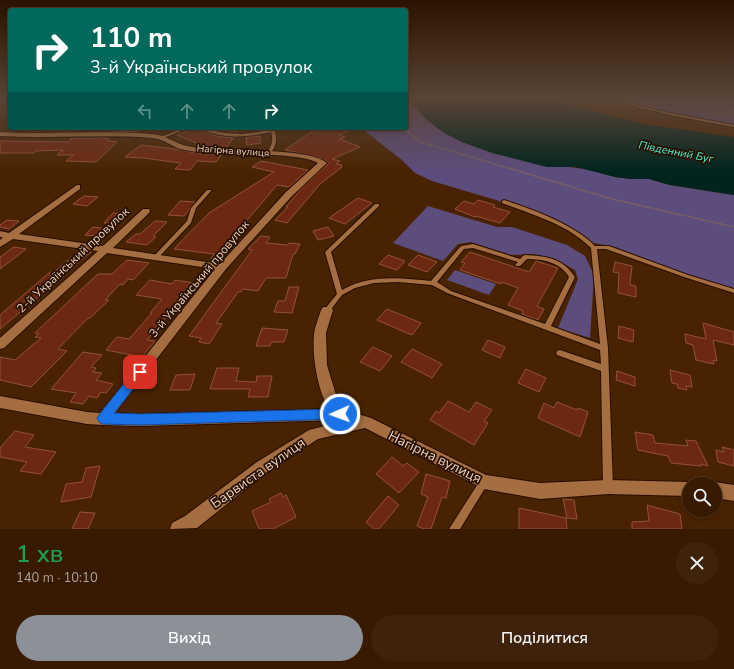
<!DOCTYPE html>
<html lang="uk">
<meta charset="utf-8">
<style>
body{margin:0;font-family:"Nunito Sans",sans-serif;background:#3e230a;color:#f1f3f6;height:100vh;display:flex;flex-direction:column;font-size:15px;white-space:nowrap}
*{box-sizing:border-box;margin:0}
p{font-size:13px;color:#aaa199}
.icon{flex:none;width:22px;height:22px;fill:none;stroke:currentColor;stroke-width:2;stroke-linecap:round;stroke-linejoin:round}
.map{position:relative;height:529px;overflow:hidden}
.details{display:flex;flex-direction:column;background:#371a00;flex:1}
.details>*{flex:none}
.guide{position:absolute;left:8px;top:8px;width:400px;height:122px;border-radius:4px;box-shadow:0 2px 6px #0003,0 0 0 1px #513822;background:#00695c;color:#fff;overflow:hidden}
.tools{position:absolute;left:682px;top:477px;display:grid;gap:8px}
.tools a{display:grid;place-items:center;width:40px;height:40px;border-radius:50%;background:#371a00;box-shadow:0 2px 6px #0003,0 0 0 1px #513822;font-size:20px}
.pin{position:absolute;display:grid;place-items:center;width:34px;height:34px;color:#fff;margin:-17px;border-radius:8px;box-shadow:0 2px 6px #0006}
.me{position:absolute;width:44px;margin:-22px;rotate:268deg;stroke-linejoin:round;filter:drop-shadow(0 0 3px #0008)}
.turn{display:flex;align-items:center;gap:14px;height:84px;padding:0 16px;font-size:18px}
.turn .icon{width:52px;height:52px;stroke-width:2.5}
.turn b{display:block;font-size:28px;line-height:34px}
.lanes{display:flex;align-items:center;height:38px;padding:0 16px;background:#0003;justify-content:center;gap:20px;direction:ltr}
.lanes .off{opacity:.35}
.round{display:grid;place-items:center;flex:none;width:42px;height:42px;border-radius:21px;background:#3e230a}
.headline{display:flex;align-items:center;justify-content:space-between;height:68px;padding:0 16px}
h1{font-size:24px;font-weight:600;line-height:30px;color:#1e9e55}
.button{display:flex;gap:8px;margin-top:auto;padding:8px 16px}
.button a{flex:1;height:46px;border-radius:24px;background:#8c9099;color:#fff;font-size:16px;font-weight:600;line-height:46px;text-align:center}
.button a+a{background:#3e230a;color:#f1f3f6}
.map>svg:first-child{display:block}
.green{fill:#5d4d7d}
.water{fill:#01241e}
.building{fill:#6d2810;stroke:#92513d}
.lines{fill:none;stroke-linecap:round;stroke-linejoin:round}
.service-casing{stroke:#280e00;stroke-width:2}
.minor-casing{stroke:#280e00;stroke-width:2}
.tertiary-casing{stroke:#280e00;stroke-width:2}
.path{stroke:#906d4f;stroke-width:1.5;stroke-dasharray:1.5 1.5;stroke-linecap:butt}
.service{fill:#a56e41;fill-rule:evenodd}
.minor{fill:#a56e41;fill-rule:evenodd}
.tertiary{fill:#a56e41;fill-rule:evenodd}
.route{fill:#1a73e8;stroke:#114b97}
.labels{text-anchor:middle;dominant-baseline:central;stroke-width:3.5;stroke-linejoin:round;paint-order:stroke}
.far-street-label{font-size:10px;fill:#f0d1ba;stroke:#261001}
.far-water-label{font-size:11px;font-style:italic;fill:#54efd3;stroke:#261001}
.street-label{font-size:12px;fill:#f0d1ba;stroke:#261001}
.near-street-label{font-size:14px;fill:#f0d1ba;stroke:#261001}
</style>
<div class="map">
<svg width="734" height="529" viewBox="0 0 734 529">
<rect width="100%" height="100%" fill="#492300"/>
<path class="green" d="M406 98 561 166 592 170 615 177 631 179H649L670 185 734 195V289L688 275 615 247 589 242 558 225 496 200 432 181 415 173 402 160 361 128H406Z
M605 98H734V126L659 112Z
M428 206 497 227H512L567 245 585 256 594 275 590 338 558 328 578 279 575 270 557 260 534 254 511 255 471 242 458 244 443 261 393 243Z
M455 270 496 284 489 295 447 280Z"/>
<path class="water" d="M406 98H552L566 104 644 124 734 137V195L670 185 649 179H631L615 177 576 167H547L492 153 462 142 444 133 428 121Z"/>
<path class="building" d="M113 128H137V132L109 131Z
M196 128H200L208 133 216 136 233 138 227 147 216 148H208L177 135Z
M211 128H241L238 132Z
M317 128H353L339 135 345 137 340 139 360 147 332 159 340 161 336 164 342 165 341 167H342L320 184 287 223 275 220 288 207H286L301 189 328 164V162L319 157 285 150Z
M260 136 261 143 247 145 246 137Z
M72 138H108V141L117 142 96 162 66 161 74 155H57L63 150 35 151 34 153H0V141L69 142Z
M141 145 175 149 196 153 221 155 216 162 197 161 190 170 175 169 181 163 144 158 125 157Z
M261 161 308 170 289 187 277 185 236 233 220 260 211 259 214 254 174 249 209 213 274 172 252 167Z
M84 196 98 197 87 206 73 204Z
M358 198 372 203 345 224 329 218Z
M478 200 495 205 493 207 510 212 500 223 476 216 475 217 455 209 464 201 474 204Z
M180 201 195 202 184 216 168 215Z
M113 213 127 214 118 224 104 223Z
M7 220 19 221 9 229 0 227V225Z
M155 221 167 222 153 236 156 237 147 245 126 242 136 234H140Z
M93 227 108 229 100 236 85 235Z
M328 227 334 236 318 240 313 231Z
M261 236 270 237 266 243 288 245 289 243 300 244 295 254H293L286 278H266L258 291 243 289 241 292H238L216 323 222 324 209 344 199 342 201 338 189 336 252 250 248 249Z
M14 247 26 249 0 269V257Z
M80 250 91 252 0 329V315L50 272 53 273Z
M470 252 529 272 536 261 558 268 537 306 544 309 538 320 522 314 523 311 508 305 518 288 502 282 501 284 460 270 465 263 461 262Z
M388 255 405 261 397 270 379 264Z
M418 255 437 262 427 272 408 265Z
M127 260 149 263 133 280 128 279 123 285 120 284 105 300H109L90 318H88L58 349 67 351 31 387 0 380V357L15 360 41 338 35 337 39 334 35 333 85 286 98 274H112Z
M615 262 632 266 630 285 636 286V297L618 293 619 273 613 272Z
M150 280 172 284 175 280 194 283 147 340 155 341 142 357 106 350 117 337 129 339 152 313H150L162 299 136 295Z
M289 287H299L292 313 274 312 278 301H285Z
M387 309 421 323 412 335 377 320Z
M703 323 734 332V345L713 340 717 361 713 360 714 364 696 360 693 345 686 343 685 334 706 339Z
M619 326 634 330 633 342 618 338Z
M262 328 288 330 284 342H271L270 346H256Z
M488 340 505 347 500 358 482 350Z
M373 347 392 356 380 371 360 362Z
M412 349 442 364 432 378 401 362Z
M83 352 102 355 91 367 96 368 93 372 102 373 96 380 113 384 106 393 101 392 97 398 89 396 83 404 70 402 76 393 51 389Z
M217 368H239L236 381 256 382 257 376H272L268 397H248L250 389H210Z
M526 369 546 378 539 392 518 383Z
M670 370 690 375 692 387 686 386 687 390 678 388 677 384 672 383Z
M617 371 635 377V386L616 380Z
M195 374 190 390H170L176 375Z
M448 401 469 412 476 402 492 410 484 421 488 423 474 445 430 420 436 411 439 413Z
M557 402 577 410 578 408 588 412 580 437 538 418 544 403 554 408Z
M15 431 34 435 25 447 56 452 41 474 20 471 27 462 0 457V448Z
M635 432 653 435 655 443 688 446 686 440 696 441 708 466 701 464V466L671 463 668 456 638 450Z
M722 447 734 450V466L718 462 716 450 724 452Z
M392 457 403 466 407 463 419 472 399 493 376 474Z
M100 466 91 497 61 502 66 484 82 482 86 468Z
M426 474 450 481 446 498 442 497 431 529H424L417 526 428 497 421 494Z
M281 493 283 497 286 495 296 517 273 529H259L252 511 271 502 269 499Z
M388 496 399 505 379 529H374L366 522Z
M563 499 574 500 577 519 567 518Z
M647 505 680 514 682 529H632V522L649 521Z
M519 508 566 518 567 529H519Z
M80 512 95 513 88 529H72Z"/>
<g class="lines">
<defs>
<path id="service" d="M603 98H609L670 113 734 125V127L670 115Z
M184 128H190L163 138 160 137Z
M201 128H206L215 131 226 133 242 134 259 132 279 128H285L275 131C278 140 275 150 268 155L266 154C271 147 274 141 271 132 251 137 219 140 201 128Z
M207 190H211V191L196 208 191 223 158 258H154L153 257 154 256 187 221 191 208Z
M504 200C534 210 573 224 595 246H609L688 275 734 289V293L684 277 606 249H597L608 348 613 487 611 490 608 491 605 490 603 487 601 371 557 355 556 353 557 351 560 350 601 364 600 350 447 293 432 285 398 282 374 283 355 288 342 295 329 312H325L324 310 337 294 325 252 375 204H379V206L331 252 342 290C369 274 402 278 431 281L460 247 462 246 473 244 520 259 523 256 525 255C546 256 563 258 575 277L551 326 600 344 591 248C567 224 533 215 502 203V201ZM473 248 518 262 515 265 516 266H520L527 259C543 259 560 262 569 277L545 324 451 291 437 282 464 249Z
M484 478 487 479 489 482 487 485 460 529H449L481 479Z"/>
<path id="minor" d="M0 132C51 135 101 130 152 134 164 135 172 141 183 145 190 147 200 148 207 149 232 151 312 148 327 163L292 196 226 269 115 413 140 414 329 409C317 390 312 356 314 334 315 326 319 317 321 310L323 307H331L333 310 326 333 327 365 337 398 345 410 371 418 486 475 540 483 608 480 689 482 695 484H689V496L608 494 540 499 484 489 365 428 318 439 267 472 197 528 170 529 172 523 185 516 257 462 309 430 344 421 340 420 140 426 103 425 87 424 0 408V396L87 412 100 413 215 269 107 253 4 348 0 349V338L98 251 13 239 0 247V240L3 237H0V231L9 233 77 185H80V189L19 234 103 246 143 209H149L150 211 149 213 113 248 220 264 286 192 318 163C298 152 233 155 207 153 198 152 188 151 180 149 170 145 163 139 152 138 101 134 51 139 0 136Z
M715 482 734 485V501L715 498V484H711Z"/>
<path id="tertiary" d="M0 98H6L0 102Z"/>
</defs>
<use href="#service" class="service-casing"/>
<use href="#minor" class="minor-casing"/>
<use href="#tertiary" class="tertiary-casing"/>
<path class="path" d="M734 107 729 109 734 111
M713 115H734
M403 128 421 142 612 199 734 227"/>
<use href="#service" class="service"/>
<use href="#minor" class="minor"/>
<use href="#tertiary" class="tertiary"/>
</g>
<linearGradient id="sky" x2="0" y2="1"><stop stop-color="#281300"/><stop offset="0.57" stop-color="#594537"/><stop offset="1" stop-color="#594537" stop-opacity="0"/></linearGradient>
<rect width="734" height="172" fill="url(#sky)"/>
<path class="route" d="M140 368 144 369 146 372 144 375 114 413 140 414 340 409 345 410 347 414 345 418 340 419 140 425 103 424 99 422 97 418 99 415 136 369Z"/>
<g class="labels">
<g class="far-street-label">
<text transform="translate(233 151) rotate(4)">Нагірна вулиця</text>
</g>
<g class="far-water-label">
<text transform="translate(676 152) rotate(11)">Південний Буг</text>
</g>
<g class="street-label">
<text transform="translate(73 260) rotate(-43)">2-й Український провулок</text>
<text transform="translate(199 279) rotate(-50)">3-й Український провулок</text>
</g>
<g class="near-street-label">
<text transform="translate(435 457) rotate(26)">Нагірна вулиця</text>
<text transform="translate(258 473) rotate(-35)">Барвиста вулиця</text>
</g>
</g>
</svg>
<div class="tools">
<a><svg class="icon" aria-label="search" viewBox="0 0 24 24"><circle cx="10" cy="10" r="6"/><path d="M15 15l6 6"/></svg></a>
</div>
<div class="pin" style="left:140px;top:372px;background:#d93025"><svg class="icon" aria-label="arrive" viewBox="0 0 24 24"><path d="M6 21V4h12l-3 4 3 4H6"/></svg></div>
<svg class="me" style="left:340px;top:414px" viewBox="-20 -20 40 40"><circle r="17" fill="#1a73e8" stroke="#fff" stroke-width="3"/><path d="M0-11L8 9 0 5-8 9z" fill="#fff"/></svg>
<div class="guide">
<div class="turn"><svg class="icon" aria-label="right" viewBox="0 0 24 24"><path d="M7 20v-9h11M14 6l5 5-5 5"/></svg><div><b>110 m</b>3-й Український провулок</div></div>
<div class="lanes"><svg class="icon off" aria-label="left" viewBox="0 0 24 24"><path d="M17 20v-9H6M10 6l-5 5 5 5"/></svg><svg class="icon off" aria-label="ahead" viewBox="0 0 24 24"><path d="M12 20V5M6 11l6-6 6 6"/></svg><svg class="icon off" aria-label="ahead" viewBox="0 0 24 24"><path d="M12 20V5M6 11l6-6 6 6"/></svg><svg class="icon" aria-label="right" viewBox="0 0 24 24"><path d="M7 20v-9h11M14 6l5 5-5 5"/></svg></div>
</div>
</div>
<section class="details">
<div class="headline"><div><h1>1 хв</h1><p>140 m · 10:10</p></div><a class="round"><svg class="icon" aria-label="close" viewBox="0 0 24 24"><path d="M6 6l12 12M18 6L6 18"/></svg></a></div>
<div class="button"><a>Вихід</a><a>Поділитися</a></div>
</section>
